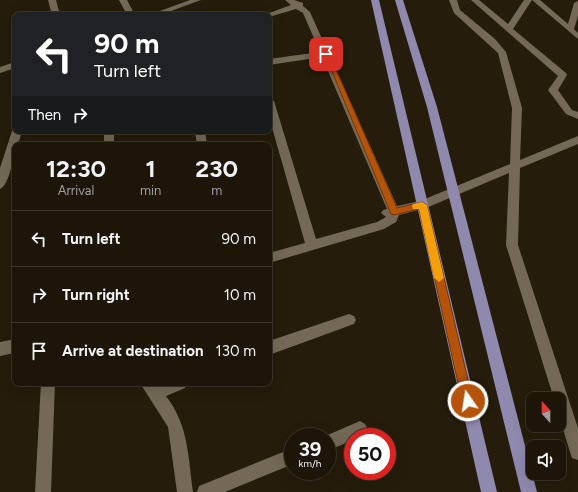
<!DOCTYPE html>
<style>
body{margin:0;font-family:Figtree,sans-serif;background:#292216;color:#f1f3f6;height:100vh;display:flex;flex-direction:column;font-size:15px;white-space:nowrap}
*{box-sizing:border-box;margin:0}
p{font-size:13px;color:#a09f9c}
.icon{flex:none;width:22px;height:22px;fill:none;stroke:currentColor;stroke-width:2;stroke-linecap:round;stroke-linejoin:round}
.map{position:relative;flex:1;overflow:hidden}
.side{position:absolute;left:12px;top:142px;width:260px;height:244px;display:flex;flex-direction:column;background:#1c1508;border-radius:8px;box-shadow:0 4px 16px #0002,0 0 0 1px #3a3429}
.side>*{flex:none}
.top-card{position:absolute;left:12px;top:12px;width:260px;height:122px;border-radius:8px;box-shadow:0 4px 16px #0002,0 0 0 1px #3a3429;background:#202124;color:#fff;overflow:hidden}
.needle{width:26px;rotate:339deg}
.fabs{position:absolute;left:526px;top:392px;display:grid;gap:8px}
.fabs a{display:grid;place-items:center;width:40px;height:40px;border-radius:8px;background:#1c1508;box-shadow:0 4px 16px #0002,0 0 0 1px #3a3429;font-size:20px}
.speed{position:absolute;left:284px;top:428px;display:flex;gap:8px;font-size:20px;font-weight:700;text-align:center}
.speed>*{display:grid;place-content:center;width:52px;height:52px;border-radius:50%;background:#1c1508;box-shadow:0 4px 16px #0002,0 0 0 1px #3a3429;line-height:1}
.speed small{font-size:10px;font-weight:400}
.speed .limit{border:6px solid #d22;background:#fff;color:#111}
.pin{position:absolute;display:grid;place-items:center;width:34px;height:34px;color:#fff;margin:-17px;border-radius:8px;box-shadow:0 2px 6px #0006}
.me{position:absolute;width:44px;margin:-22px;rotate:347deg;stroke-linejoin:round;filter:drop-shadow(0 0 3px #0008)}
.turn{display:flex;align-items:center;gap:14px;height:84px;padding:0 16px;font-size:18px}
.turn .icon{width:52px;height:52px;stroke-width:2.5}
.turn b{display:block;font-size:28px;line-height:34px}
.then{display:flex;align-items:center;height:38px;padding:0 16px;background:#0003;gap:8px;font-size:15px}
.eta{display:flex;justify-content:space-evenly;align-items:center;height:68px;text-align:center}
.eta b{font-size:24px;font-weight:700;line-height:28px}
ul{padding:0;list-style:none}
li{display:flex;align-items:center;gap:12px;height:56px;padding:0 16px;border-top:1px solid #3a3429}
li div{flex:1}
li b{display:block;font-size:15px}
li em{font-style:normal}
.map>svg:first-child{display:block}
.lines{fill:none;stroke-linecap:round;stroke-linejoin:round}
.minor{fill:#736956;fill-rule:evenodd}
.major{fill:#8f89ae;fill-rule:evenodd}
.route{fill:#b45309;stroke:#753606}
.slow{fill:#f59e0b}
</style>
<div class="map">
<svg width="578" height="492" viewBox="0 0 578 492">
<rect width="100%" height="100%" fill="#251c0b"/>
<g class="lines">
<path class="minor" d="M48 0H56L60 15H52Z
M119 0H127L135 15H127Z
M190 0H201L160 15H149Z
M285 0H294L303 3V6L310 12 397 206 420 201 510 164 512 108 498 53 454 13 449 0H457L460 10 495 39 506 52 522 108 520 160 578 136V144L520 168 518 245 578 428V460L572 458 570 452 559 416V399H554L506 245 509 173 426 208 399 215 396 222 384 229 269 263V253L305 243 269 117V98L274 101 316 239 377 222 386 217 381 213 383 210 387 209 322 57 269 65V59L320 52 303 13 296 9 269 17V15H264L291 5Z
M471 0H479L508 24 524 0H532L513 29 566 73 567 75 558 90 572 110 578 112V119L566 114 548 90 558 76Z
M532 0H540L568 24 574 3 578 1V16L574 29 578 33V39Z
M15 62V68L0 73V67Z
M15 128V131H22L18 145H15C15 154 9 186 0 189V168L12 131Z
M104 131H114V145H104Z
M195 131H205L207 145H197Z
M349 314 354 316 356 320 354 324 269 355V341Z
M15 339V353L0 356V342Z
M41 383H55L51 492H35Z
M140 383H156L158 385 163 383H187L185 388 166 396C189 426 188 457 193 492H177L168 427Z
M360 421 365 424 368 429 365 434 353 437V440L327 451V437H323Z
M293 448V464L225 492H197L199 486Z"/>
<path class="major" d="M371 0H379L497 492H481Z
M395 0H403L437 107 537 492H521L427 107Z"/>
</g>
<path class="route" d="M324 52 329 54 397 208 422 202 427 205 473 401 472 405 468 407 464 405 462 401 419 209 394 215 391 214Z"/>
<path class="slow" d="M422 202 427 205 444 278 439 282 434 278 419 209H413L412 206 413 204Z"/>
</svg>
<div class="fabs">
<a><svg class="needle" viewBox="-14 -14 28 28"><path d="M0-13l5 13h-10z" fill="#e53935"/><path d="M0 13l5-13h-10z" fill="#a09f9c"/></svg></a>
<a><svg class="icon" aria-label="sound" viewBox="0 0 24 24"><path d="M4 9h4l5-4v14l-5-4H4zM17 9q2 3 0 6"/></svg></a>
</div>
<div class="speed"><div>39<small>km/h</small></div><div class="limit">50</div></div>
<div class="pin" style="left:326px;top:54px;background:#d93025"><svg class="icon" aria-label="arrive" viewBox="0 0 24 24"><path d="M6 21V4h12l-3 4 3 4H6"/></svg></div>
<svg class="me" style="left:468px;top:401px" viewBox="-20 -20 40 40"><circle r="17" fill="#b45309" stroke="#fff" stroke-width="3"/><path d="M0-11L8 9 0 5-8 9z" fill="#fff"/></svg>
<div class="top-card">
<div class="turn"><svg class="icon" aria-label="left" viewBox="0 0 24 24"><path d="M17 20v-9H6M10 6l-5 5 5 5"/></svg><div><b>90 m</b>Turn left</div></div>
<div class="then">Then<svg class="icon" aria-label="right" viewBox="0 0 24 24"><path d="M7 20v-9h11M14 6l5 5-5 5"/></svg></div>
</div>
<section class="side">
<div class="eta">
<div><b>12:30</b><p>Arrival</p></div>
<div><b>1</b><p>min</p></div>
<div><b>230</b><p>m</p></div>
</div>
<ul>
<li><svg class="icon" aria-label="left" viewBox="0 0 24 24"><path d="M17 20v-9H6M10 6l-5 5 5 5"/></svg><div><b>Turn left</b></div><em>90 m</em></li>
<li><svg class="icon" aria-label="right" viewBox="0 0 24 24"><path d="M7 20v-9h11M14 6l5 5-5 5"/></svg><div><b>Turn right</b></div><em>10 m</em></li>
<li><svg class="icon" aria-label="arrive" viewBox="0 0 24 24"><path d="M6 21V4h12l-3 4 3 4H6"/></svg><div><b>Arrive at destination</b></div><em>130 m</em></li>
</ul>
</section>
</div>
